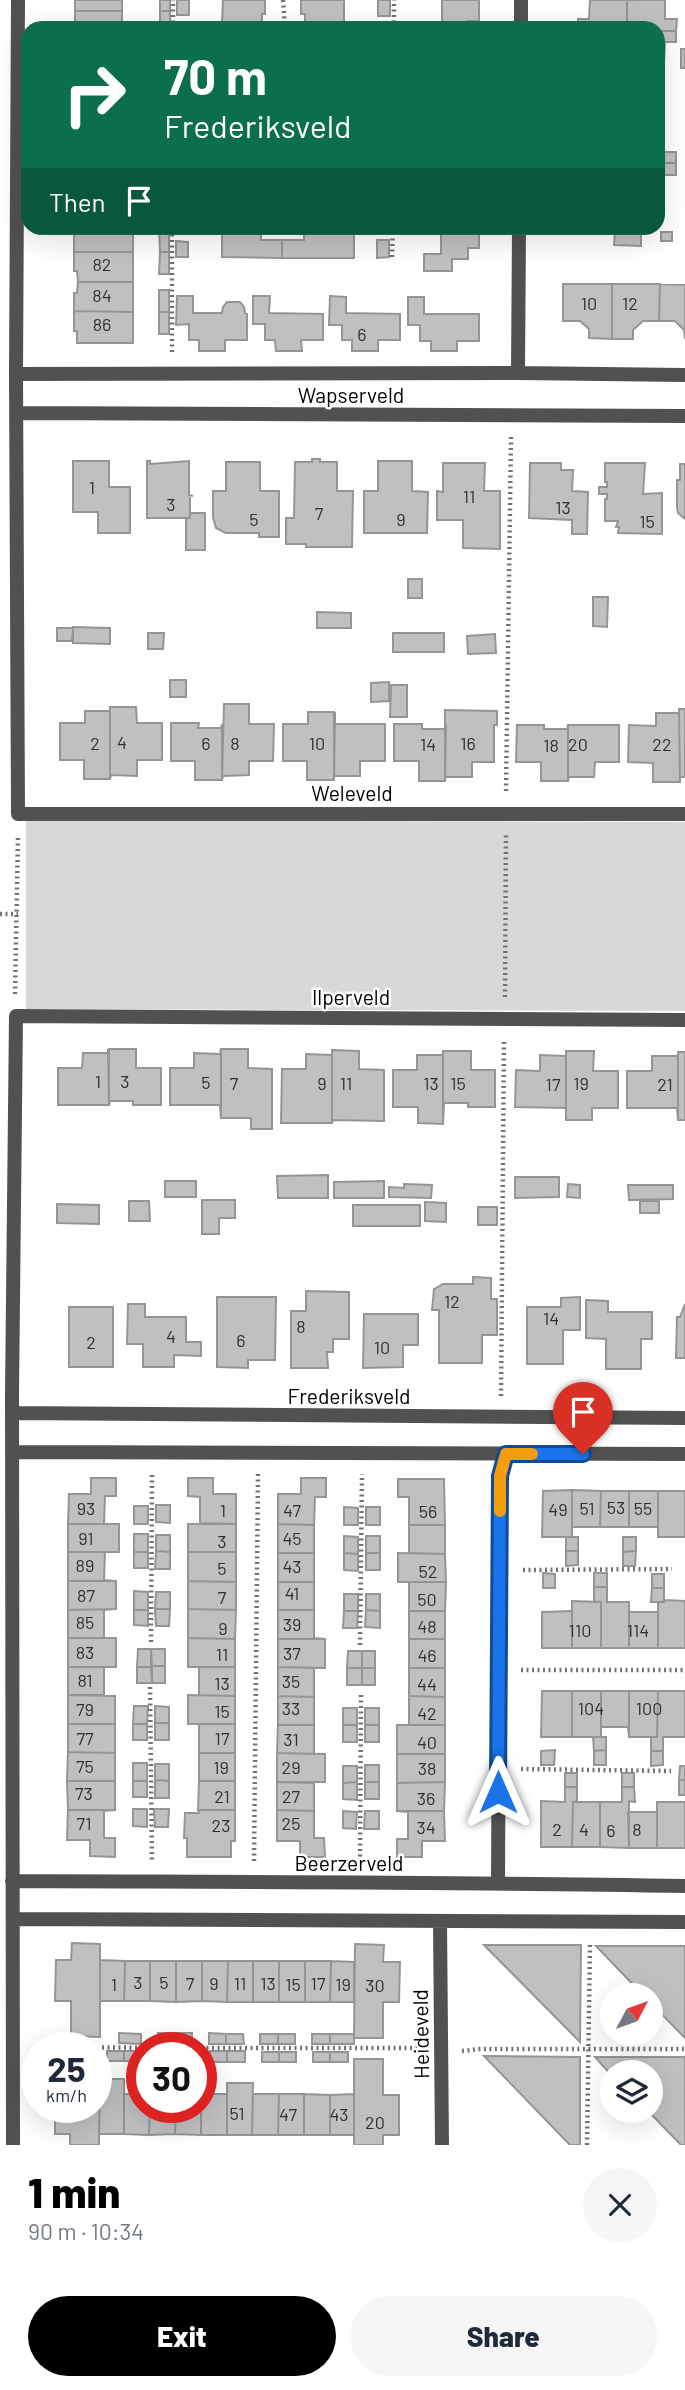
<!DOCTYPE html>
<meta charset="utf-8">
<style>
body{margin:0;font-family:Barlow,sans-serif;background:#f6f6f7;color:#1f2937;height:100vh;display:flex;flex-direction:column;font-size:26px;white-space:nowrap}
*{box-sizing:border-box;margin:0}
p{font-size:23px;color:#747a83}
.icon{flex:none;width:38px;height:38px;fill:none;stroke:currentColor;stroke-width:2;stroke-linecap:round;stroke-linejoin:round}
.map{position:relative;height:2145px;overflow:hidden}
.sheet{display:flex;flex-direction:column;background:#fff;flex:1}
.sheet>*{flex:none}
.hud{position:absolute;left:21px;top:21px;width:644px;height:214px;border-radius:21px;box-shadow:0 7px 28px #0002;background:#0b6e4f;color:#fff;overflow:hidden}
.needle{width:46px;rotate:49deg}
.buttons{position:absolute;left:600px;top:1983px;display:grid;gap:14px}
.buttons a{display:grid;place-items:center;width:63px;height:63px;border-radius:50%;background:#fff;box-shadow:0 7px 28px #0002;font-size:35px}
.speed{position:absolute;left:21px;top:2032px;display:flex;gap:14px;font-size:35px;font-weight:700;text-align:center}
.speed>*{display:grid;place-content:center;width:91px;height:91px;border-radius:50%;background:#fff;box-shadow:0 7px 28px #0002;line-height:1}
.speed small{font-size:18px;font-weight:400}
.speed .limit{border:10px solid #d22;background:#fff;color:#111}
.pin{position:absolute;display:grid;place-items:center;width:60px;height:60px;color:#fff;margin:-72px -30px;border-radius:50% 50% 50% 0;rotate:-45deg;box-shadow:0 0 7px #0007}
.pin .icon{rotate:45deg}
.me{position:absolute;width:77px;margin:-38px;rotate:0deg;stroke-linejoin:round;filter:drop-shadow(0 0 5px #0008)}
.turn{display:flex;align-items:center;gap:24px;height:147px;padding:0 28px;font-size:32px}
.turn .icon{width:91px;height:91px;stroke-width:2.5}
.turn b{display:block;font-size:49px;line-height:60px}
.then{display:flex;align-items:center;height:66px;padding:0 28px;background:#0003;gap:14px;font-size:26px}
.round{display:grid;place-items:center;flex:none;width:74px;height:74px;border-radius:37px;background:#f6f6f7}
.headline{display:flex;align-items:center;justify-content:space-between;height:119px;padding:0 28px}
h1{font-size:42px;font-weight:800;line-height:52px;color:#000}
.button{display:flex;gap:14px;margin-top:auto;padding:14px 28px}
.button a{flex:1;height:80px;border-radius:42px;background:#000;color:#fff;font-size:28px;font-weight:800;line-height:80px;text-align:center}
.button a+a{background:#f6f6f7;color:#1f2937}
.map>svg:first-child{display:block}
.green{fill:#d8d8d8}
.building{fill:#c0c0c0;stroke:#959595;stroke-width:2}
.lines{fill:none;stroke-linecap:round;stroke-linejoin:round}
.path{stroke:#737373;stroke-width:4.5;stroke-dasharray:2 3.5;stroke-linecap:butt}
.minor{stroke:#515151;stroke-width:14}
.route-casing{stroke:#114b97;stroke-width:18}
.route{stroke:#1a73e8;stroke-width:12}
.slow{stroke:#f59e0b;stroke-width:12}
.labels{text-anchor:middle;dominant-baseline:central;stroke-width:5;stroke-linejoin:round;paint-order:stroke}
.number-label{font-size:18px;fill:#303030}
.street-label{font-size:21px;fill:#000;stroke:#fff}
</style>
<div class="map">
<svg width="685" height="2145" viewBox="0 0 685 2145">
<rect width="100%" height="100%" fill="#fff"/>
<path class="green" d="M26 820 685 822V1011L26 1009Z"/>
<path class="building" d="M75 0H122V11H75Z
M160 0H170V11H160Z
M177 0H189V15H177Z
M223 0H265V14H262V24H211L222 23Z
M301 0H344V23L355 24H305V14H301Z
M378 0H390V16H378Z
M442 0H479V21H468V28H425L442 27Z
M590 0H627V28H578V19H589Z
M627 0H665V19H677L676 31H658V28H627Z
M75 11H122V28H75Z
M160 11H170V28H160Z
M211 24H262V28H211Z
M305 24H355V28H305Z
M658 31H676V42H665L664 64H658Z
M681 49H685V68H681Z
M664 129V152H676V163H658V130Z
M658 163H676V175H664V197H658Z
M78 228H133V252H74V232H78Z
M222 228H261V230H222Z
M304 228H343L354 231H304Z
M441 228H479V248H468V259H452V271H424V254H441Z
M159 230H169V252H160Z
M222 230H261V240H282V258L222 257Z
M304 231H354V258H282V240H304Z
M615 232H641V246L614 245Z
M661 232H672V241H661Z
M377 240H389V257L377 258Z
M176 241 188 242V257H176Z
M74 252H133V282H78L77 271H74Z
M160 252H169V274H159Z
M78 282H133V312L74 311V293H77Z
M563 284H612V339L589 338V329L580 321H563Z
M612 284H660L659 321H643L633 330V339H612Z
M660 284 685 285V339L684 330 675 321H659Z
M159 290H169V312H159Z
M177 296H193V313H222L223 307 227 302H240L244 307 245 313 247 314V340H225V351H199V340H189V324L176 325Z
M253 296H270L269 313 323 314V340H301L302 351H276L275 340H265V324H253Z
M330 296 346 297V313L400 314V340H378V351H352V340H342V325H329Z
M408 297H424V314H479V341H457V351H431V341H420V325H408Z
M74 311 133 312V343H77V331H74Z
M159 312H169V334H159Z
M312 459H320V462H337V491H353L352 547H306V544H286V518H294L295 462H312Z
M73 461H109V487H130V533H98V512H73Z
M147 461H150V464L189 461V495L193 496H190V518H147Z
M378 461H412V491L428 492 427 533H364V491H378Z
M226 462H260V491H279V537H259V533H226L216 528 213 517V491H226Z
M443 463H485L484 491H500V549L463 548V520H437V491L443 492Z
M530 463H561V470H573L572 491 588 492 587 534H572V520L529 518Z
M605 463H645L643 494 662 493V534L618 533 619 527H616L618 521H605V499H607V494H599V487H607V482H605Z
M680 464H685V519L678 513 677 508V480H680Z
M190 513H205V550H186V518H190Z
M408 579H422V598H408Z
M593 597H608L607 627 593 626Z
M317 612 351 613V628H317Z
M73 627 110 628V644L73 643Z
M57 628H73L72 641H57Z
M148 633H164L163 649H148Z
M393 633H444V652H393Z
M495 634 496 653 468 654 467 636Z
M170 680H186V697H170Z
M389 682V701L371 702V683Z
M391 685H407V717H390Z
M224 704H249V724H274L273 761H249V775L223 776 222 780Z
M110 707H136L137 723H162V760H137V776L111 775 110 779Z
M679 709H685V777H680V782Z
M445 710 497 711V725H494V762H472V777H446L445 780Z
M85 711H110V779H84V760H60V723H85Z
M308 712H334V780H307V761H283V724H308Z
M335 712V724H385V761H360V776H334V780Z
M656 713H679L680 782H653V763L628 762 629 725 656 726Z
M171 723H199L198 728H221L222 724V780H195V761H171Z
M394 724H422V729H445L446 724 445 781H419V761H394Z
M517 725H544V729H567L568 725V781H541V762H516Z
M568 725H619V762H595L594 777H569L568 781Z
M108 1049 109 1105H58V1068H82L83 1053H108Z
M109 1049H136V1068H161V1105H133V1101H110L109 1105Z
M221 1049V1118L220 1105H170V1068H194V1053L220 1054Z
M221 1049H248V1068L272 1069V1129H251V1118H221Z
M332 1050 359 1051V1069L384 1070V1121L333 1120 332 1123Z
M332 1050V1123H281L282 1069H306V1054L332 1055Z
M443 1051H471V1070H495V1107H468V1103H444L443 1124Z
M566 1051H594L593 1071H618V1108H592V1120H566Z
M566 1051V1108L515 1107 516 1070 540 1071V1055L566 1056Z
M678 1052V1120L677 1108H627V1071H652V1056H678Z
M678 1052H685V1120H678Z
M417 1055H443V1124L418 1123V1107H393V1070H417Z
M328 1175V1198H278L277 1176Z
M515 1177H559V1197L515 1198Z
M165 1181H196V1197H165Z
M384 1181V1198H334V1182Z
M404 1184 432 1185 431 1198 389 1197V1187L404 1188Z
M568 1184 580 1185V1198L567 1197Z
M628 1185H673V1199L629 1200Z
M202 1200H235V1218H219V1234H202Z
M129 1201H149L150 1221H129Z
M640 1201H659V1213H640Z
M425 1202 446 1203V1222L425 1221Z
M57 1204 99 1205V1224L57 1223Z
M353 1205H420V1226H353Z
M478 1207H497V1225H478Z
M473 1277 491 1278V1299H497V1335H482V1363H439V1310H432L434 1289 443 1284H473Z
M306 1291 349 1292V1339H333V1352H327L328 1368H291V1311H306Z
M217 1297H276L275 1360H248V1368L217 1367Z
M580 1297V1330H563V1364H527V1307H561V1298Z
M586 1300 608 1301V1312H652V1339H641V1369H606V1339L586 1338Z
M128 1304H145V1317H186V1342H201V1356L174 1355V1367H143V1344H127Z
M685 1304V1358H676L677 1317H680Z
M69 1307H113V1367H69Z
M364 1314H418V1345H403V1367L363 1368Z
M91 1478H116V1496H105L104 1524H68L69 1494H91Z
M188 1478H213V1494H236V1524L200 1523V1497L188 1496Z
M301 1478H326V1497H315L314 1525 278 1524V1494H301Z
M398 1479H444L445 1525H409V1497H398Z
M572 1490 601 1491 600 1527H572Z
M572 1490V1537H542L543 1491Z
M601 1491H629V1527H600Z
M629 1491H658V1527H629Z
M658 1491H685V1537H658Z
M156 1505H170V1523L156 1522Z
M134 1506H148V1524H134Z
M344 1507 358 1508V1525H344Z
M366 1507H380V1525H366Z
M68 1524H119V1552H68Z
M188 1524H236V1552H188Z
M278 1524 314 1525V1553H278Z
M409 1525H445V1554L409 1553Z
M134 1534H148V1552H134Z
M156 1535H170V1552L156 1551Z
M344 1536 358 1537V1554L344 1553Z
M366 1536H380V1553H366Z
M566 1537H578V1551H566Z
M623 1537H636V1551L623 1552Z
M156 1551 170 1552V1569H155Z
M566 1551H578V1565L566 1566Z
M636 1551 635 1566H623V1552Z
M68 1552H105L104 1580 116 1581H68Z
M134 1552H148V1568H134Z
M188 1552H236V1582L188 1581Z
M278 1553H314V1582H278Z
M344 1553 358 1554V1571L344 1570Z
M366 1553H380V1570H366Z
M398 1553 445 1554 446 1582H398Z
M543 1573 555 1574V1588H543Z
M594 1573H607V1587H594Z
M652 1574H664V1588H652Z
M68 1581H116V1609L68 1610Z
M188 1581 236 1582V1610L188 1609Z
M278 1582H314V1610H278Z
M409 1582H446L445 1611H409Z
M594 1587H607V1602H629V1648H601V1602H594Z
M652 1588H664V1602H651Z
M134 1591 148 1592V1610H134Z
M156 1592H170V1609H155Z
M344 1594H358V1611H344Z
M366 1594H380V1611L366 1610Z
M664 1600 685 1601V1648H658V1602H664Z
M572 1601 601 1602V1648H572Z
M116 1609 104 1610V1638H68V1610Z
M155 1609H170L169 1626H156Z
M188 1609 236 1610 235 1639 188 1638Z
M134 1610H148V1626L134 1625Z
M278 1610H314V1638L325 1639H278Z
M366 1610 380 1611V1628L365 1627Z
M344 1611H358L357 1628H343Z
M409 1611H445V1639H409Z
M572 1611V1648H542V1612Z
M629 1612H658V1648H629Z
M68 1638H116V1667H68Z
M188 1638 235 1639V1667H188Z
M278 1639H325V1668L278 1667Z
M409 1639H445V1668H409Z
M138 1649H151V1667H137Z
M151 1649H165V1666H152Z
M348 1651H362V1668H347Z
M362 1651H375V1668H362Z
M152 1666H165V1683H152Z
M68 1667H104V1695H68Z
M137 1667H151L152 1683H137Z
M199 1667H235V1696L199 1695Z
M278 1667 314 1668V1697L278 1696Z
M347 1668H362V1685H347Z
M362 1668H375V1685H362Z
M409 1668H445V1697L409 1696Z
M542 1691H572V1737H541Z
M572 1691H601V1737H572Z
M601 1691H629V1737L628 1727H601V1737H606V1750L594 1751 593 1737H601Z
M629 1691H658L657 1737H629Z
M658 1691H685V1737H663V1751H651V1737H657Z
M68 1695 115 1696V1724H68Z
M188 1695 235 1696V1724H188Z
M278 1696 314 1697V1725H278Z
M409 1696 445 1697V1725H409Z
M134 1706H148L147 1724H133Z
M155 1706 169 1707V1723H155Z
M343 1708H357V1725H343Z
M365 1708H379V1725H365Z
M155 1723H169V1740H155Z
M68 1724H115V1753L68 1752Z
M133 1724H147V1740H133Z
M199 1724H235V1753H199Z
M278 1725H314V1754L277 1753Z
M343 1725H357V1742H343Z
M365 1725H379V1742H365Z
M397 1725H445V1754H397Z
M555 1750 554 1765H541V1751Z
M606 1750V1765H594V1751Z
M651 1751H663V1765L651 1766Z
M68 1752 115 1753V1781H67Z
M199 1753H235V1781H199Z
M277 1753 325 1754V1782H277Z
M397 1754H445V1782L397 1783Z
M133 1763H147V1781H133Z
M155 1764H169V1781L155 1780Z
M365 1765H379V1782H365Z
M343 1766H357V1782L343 1783Z
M680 1766H685V1780H679Z
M565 1773H577V1787H565Z
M622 1773H634V1787H622Z
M155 1780 169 1781V1798H155Z
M679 1780H685V1795H679Z
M67 1781H115V1810H68Z
M133 1781H147V1797H133Z
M199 1781H235V1810H198Z
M277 1782 314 1783V1811L277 1810Z
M357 1782V1800L343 1799V1783Z
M365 1782H379V1799H365Z
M445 1782 444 1811H397V1783Z
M565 1787H577V1801L573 1802 572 1847H541V1801L565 1802Z
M622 1787H634L635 1802 629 1801V1848L600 1847V1802H622Z
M573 1802H600V1847H572Z
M657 1802H685V1848H657Z
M133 1809H147V1827L133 1826Z
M154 1809H169L168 1827H155Z
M68 1810H115L104 1811V1838H115V1857L90 1856V1840H67Z
M198 1810H235V1841H231V1857H187V1838H184L185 1813H199Z
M277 1810 314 1811V1838H324L325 1857H300V1841H277Z
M343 1811 357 1812 356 1829 343 1828Z
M365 1811H379V1829H364Z
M397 1811H444L445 1841H422V1857H397V1839H408V1812Z
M628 1812H657V1848H629Z
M72 1943 100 1944V2037L71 2036V2001H55L56 1960H71Z
M355 1944 384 1945 383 1962H400L399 2002H383V2038H354Z
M484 1945H581L580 2042 485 1946Z
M596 1946H685V2038L651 2003V1995H643Z
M100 1960 125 1961 124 2001H100Z
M125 1961H150V2001H124Z
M150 1961H176V2002L150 2001Z
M176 1961H202V2001L176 2002Z
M202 1961H228L227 2002 202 2001Z
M228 1961H253V2002H227Z
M253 1961H279V2002H253Z
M279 1961H305V2002H279Z
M305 1961H331L330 2002H305Z
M331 1961 354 1962V2002H330Z
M119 2033 141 2034V2044L119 2043Z
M158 2033H175V2044H157Z
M175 2033H192V2044H175Z
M209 2033 226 2034V2044H209Z
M226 2034H243L244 2044H226Z
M260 2034H278V2044H260Z
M278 2034H295V2044H278Z
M312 2034H330V2044H312Z
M330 2034H354V2044H330Z
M107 2051H124V2061H107Z
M124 2051H141L142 2062 124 2061Z
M210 2051H227V2062H210Z
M227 2051H245V2062H227Z
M262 2052H279V2062H262Z
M279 2052H296V2062H279Z
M313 2052H330V2062H313Z
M330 2052H348V2062H330Z
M484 2056 580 2057V2145H570Z
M595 2057H685V2145H681L647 2110H651V2072H612V2076Z
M96 2058H100L99 2145H70V2134H55V2107H96Z
M354 2059H383V2095H399V2135H383V2145H354Z
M100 2079H124V2134H99Z
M227 2083H253L252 2135H227Z
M124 2094H142V2107H150L149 2135 124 2134Z
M201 2094H227V2135H201Z
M253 2094H279L278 2135H252Z
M279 2094H304V2135H278Z
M304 2094 330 2095V2135H304Z
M354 2094V2135H330V2095Z
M150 2107H176L175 2134 149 2135Z
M176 2107H201V2135L175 2134Z"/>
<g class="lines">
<path class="path" d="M283 0 285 28
M173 28V0
M394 28V0
M283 228V229
M392 257 393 228
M172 352V228
M506 791 511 436
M0 914H18
M15 994 18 835
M505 997 506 835
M501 1396 504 1041
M523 1570 672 1569
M151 1642 152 1475
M360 1645 362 1474
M521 1670H685
M150 1687 152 1861
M521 1769 671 1771
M254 1861 258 1474
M360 1862 361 1692
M36 2047 181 2048
M201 2048H421
M462 2051 480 2049H685
M587 2145 590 1943"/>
<path class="minor" d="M18 0 16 374 18 814H685
M521 0V28
M518 373 519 228
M16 374 518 373 685 375
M16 413 685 416
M12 1413 685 1418
M13 1452 685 1454
M12 1881C236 1882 461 1882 685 1886
M498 1883 500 1476 506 1454
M13 1919 685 1922
M440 1922 442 2145
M13 2145 12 1394 16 1016 685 1020"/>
</g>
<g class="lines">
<defs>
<path id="route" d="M498 1792 500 1476 506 1454H583"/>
</defs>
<use href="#route" class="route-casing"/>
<use href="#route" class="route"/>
<path class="slow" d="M500 1511V1476L506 1454H532"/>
</g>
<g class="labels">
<g class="number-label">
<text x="102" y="264">82</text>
<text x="102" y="295">84</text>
<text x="589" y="303">10</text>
<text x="630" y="303">12</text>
<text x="102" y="324">86</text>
<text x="362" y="334">6</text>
<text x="92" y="487">1</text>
<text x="469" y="496">11</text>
<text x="171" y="504">3</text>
<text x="563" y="507">13</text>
<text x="319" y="513">7</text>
<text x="254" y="519">5</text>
<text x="401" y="519">9</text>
<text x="647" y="521">15</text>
<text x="122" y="742">4</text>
<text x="95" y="743">2</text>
<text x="206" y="743">6</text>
<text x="235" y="743">8</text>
<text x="317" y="743">10</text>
<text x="468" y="743">16</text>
<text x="428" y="744">14</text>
<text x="578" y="744">20</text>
<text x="662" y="744">22</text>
<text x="551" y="745">18</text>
<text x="98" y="1081">1</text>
<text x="125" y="1081">3</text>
<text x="206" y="1082">5</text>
<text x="234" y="1083">7</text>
<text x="322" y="1083">9</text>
<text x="346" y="1083">11</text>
<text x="431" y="1083">13</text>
<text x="458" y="1083">15</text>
<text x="581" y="1083">19</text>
<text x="553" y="1084">17</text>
<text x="665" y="1084">21</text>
<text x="452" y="1301">12</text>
<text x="551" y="1318">14</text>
<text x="301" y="1326">8</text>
<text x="171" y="1336">4</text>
<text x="241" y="1340">6</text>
<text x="91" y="1342">2</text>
<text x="382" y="1347">10</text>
<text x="616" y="1507">53</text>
<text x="86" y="1508">93</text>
<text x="587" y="1508">51</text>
<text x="643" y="1508">55</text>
<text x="558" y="1509">49</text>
<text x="223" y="1510">1</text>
<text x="292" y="1510">47</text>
<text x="428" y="1511">56</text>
<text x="86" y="1538">91</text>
<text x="292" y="1538">45</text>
<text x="222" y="1541">3</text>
<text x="85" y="1565">89</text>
<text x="292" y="1566">43</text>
<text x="222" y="1568">5</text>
<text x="428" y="1571">52</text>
<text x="292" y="1593">41</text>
<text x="86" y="1595">87</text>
<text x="222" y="1597">7</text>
<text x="427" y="1599">50</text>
<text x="85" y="1622">85</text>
<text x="292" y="1624">39</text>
<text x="427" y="1626">48</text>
<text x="223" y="1628">9</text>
<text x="580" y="1630">110</text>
<text x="638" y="1630">114</text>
<text x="85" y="1652">83</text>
<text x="292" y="1653">37</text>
<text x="222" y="1654">11</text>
<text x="427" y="1655">46</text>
<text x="85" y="1680">81</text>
<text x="291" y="1681">35</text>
<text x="222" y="1683">13</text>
<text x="427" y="1684">44</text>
<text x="291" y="1708">33</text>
<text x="591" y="1708">104</text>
<text x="649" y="1708">100</text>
<text x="85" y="1709">79</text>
<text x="222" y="1711">15</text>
<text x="427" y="1713">42</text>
<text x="85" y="1738">77</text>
<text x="222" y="1738">17</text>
<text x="291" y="1739">31</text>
<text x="427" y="1742">40</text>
<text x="85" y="1766">75</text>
<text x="221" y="1767">19</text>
<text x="291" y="1767">29</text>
<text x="427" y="1768">38</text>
<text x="84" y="1793">73</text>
<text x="222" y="1796">21</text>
<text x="291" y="1796">27</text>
<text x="426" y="1798">36</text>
<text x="84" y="1823">71</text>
<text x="291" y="1823">25</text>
<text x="221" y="1825">23</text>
<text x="426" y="1827">34</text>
<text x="557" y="1829">2</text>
<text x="584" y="1829">4</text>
<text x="637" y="1829">8</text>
<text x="611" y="1830">6</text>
<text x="138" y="1982">3</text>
<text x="164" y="1982">5</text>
<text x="190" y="1983">7</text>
<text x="214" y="1983">9</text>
<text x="240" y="1983">11</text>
<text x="268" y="1983">13</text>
<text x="318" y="1983">17</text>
<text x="114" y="1984">1</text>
<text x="293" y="1984">15</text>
<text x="343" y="1984">19</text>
<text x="375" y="1985">30</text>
<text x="237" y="2113">51</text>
<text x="288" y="2114">47</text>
<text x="339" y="2114">43</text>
<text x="375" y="2122">20</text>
</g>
<g class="street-label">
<text x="351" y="394">Wapserveld</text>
<text x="352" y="792">Weleveld</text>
<text x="351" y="996">Ilperveld</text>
<text x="349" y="1395">Frederiksveld</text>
<text x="349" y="1862">Beerzerveld</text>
<text transform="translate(420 2034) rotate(-91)">Heideveld</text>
</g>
</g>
</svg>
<div class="buttons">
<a><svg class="needle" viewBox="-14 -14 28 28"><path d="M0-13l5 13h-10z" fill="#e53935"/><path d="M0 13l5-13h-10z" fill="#747a83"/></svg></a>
<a><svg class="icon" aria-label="layers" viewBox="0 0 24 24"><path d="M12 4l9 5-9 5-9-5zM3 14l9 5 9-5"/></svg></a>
</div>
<div class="speed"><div>25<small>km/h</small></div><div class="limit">30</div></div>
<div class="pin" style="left:583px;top:1454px;background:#d93025"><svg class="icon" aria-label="arrive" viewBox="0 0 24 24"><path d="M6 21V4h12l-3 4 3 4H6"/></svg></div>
<svg class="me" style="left:498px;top:1792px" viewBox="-20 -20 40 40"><path d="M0-17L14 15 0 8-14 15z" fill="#1a73e8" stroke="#fff" stroke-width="4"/></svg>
<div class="hud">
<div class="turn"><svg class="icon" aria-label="right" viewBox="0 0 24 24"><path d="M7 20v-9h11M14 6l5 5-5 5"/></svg><div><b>70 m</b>Frederiksveld</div></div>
<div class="then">Then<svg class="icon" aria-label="arrive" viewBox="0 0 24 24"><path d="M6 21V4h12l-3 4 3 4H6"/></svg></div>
</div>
</div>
<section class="sheet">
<div class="headline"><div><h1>1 min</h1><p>90 m · 10:34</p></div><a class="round"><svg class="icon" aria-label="close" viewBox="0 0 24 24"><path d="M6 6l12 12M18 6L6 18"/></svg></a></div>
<div class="button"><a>Exit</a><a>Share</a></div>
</section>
